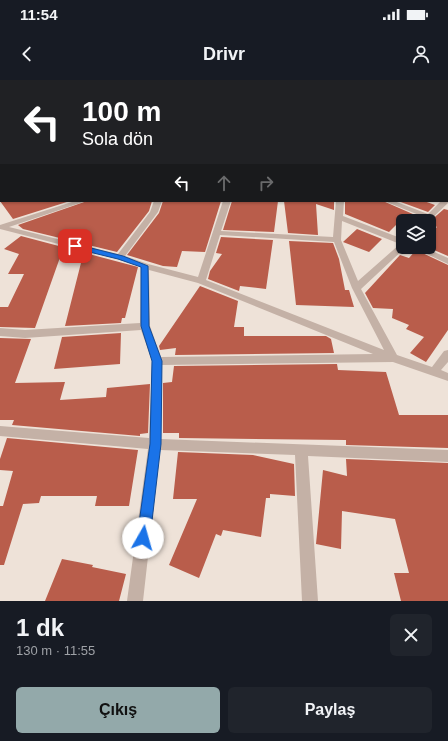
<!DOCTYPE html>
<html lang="tr">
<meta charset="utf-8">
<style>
body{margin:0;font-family:Helvetica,sans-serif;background:#20242c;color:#f1f3f6;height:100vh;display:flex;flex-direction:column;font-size:15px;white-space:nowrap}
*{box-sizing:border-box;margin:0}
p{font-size:13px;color:#9ea1a6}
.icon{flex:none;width:22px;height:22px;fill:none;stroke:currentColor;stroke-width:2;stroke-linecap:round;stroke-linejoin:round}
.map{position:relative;height:521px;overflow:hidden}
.side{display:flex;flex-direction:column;background:#171b24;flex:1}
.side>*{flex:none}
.guide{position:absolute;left:0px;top:0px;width:448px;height:122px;box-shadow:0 1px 3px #0004;background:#202124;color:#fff;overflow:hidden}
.tools{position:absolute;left:396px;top:134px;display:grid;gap:8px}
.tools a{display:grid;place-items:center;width:40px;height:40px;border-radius:6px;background:#171b24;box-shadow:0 1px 3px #0004;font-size:20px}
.pin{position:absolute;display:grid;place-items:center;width:34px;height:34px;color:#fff;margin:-17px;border-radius:8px;box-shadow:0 2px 6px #0006}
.me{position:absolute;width:44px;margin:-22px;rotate:7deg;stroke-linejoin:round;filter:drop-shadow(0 0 3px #0008)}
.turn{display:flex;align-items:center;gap:14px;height:84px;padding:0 16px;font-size:18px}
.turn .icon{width:52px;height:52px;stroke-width:2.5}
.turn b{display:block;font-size:28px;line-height:34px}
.lanes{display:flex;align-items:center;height:38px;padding:0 16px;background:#0003;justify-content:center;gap:20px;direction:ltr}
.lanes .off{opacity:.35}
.round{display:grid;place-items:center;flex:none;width:42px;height:42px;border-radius:6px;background:#20242c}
.overview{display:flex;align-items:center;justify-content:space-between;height:68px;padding:0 16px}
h1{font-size:24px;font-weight:700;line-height:30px}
.primary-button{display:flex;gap:8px;margin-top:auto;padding:8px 16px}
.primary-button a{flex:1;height:46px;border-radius:6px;background:#93a9aa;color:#111;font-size:16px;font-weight:700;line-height:46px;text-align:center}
.primary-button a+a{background:#20242c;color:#f1f3f6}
.status{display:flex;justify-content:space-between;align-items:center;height:28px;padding:0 20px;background:#171b24;direction:ltr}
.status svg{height:11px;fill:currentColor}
header{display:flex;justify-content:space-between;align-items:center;height:52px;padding:0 16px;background:#171b24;font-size:18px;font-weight:700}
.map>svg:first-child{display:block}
.building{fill:#b95d4b}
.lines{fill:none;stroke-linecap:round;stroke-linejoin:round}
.minor{fill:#c4b1a6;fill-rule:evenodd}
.route{fill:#1a73e8;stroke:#114b97}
</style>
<div class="status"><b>11:54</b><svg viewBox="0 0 49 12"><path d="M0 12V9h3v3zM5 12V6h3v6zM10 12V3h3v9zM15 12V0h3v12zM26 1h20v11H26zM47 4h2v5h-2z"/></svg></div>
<header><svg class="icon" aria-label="back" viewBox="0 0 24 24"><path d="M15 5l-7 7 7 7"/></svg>Drivr<svg class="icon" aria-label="person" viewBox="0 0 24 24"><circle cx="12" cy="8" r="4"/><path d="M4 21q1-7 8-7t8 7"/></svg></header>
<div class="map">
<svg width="448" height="521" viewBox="0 0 448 521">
<rect width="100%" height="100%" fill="#eee2d8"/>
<path class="building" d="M0 121H70L13 139Z
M87 121H152L149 131 117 172 23 149 18 145Z
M163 121H221L205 172 182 171 177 187 163 186 127 175 159 133Z
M232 121H278L274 152 223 150Z
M284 121H334V130L316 124 318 155 288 153Z
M345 121H383L422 138 420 140 406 135 389 152 345 134Z
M398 121H424L435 125 428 132Z
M444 129 448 130V176L427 167H429V155L437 147 429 142Z
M357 149 382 159 369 172 343 162Z
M21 156 138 187 125 238H122L121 243 65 246 83 175 63 169 35 248 0 247V227H8L24 194H8L19 174 4 169Z
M221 157 273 160 266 209 240 206 239 211 208 199 210 191 222 174 216 173Z
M289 161 333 163 339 179 345 210H349L354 227 296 225Z
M416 170 448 185V250L426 282 410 273 424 257 406 249 409 245 392 238 393 229 373 228 365 213 400 175 409 178Z
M200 206 238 221 234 247H244V256H326L331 259 334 273 175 275 176 268 160 270 159 266Z
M121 253 120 284 54 289 62 257Z
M0 258 31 259 15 303 65 302 60 320 106 317 107 308 150 304 148 353 140 354V356L12 345 14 340H0Z
M337 284 338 290 386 292 399 335H448V368L346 365V360L179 358V353H163V303L172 302 174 286Z
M7 358 138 370 129 426H95L97 416H41L39 423 23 424 4 485H0V426H3L13 391 0 390V379Z
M178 372 253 375 294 384 295 416 270 414V418H266L261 457 223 450 221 456 216 454 199 498 169 485 197 419H173Z
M346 379 448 383V521H401L394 493H409L395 439 342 431 341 469 316 464 323 390 347 396Z
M62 479 93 485 92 487 126 494 119 521H45Z"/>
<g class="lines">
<path class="minor" d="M10 0H15V1H10Z
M70 0H76V1H70Z
M91 0H97L91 1Z
M185 0H190V1H185Z
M236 0H241V1H236Z
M285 0H290V1H285Z
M343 0H348V1H343Z
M381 0H386V1H381Z
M430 0H435V1H430Z
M0 12H1V14H0Z
M447 21H448V25H447Z
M0 31H1V35H0Z
M0 44H1V48H0Z
M1 59V64H0V60Z
M447 88H448V92H447Z
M0 104H1V108H0Z
M448 119V123L429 141H421L424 137 384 121H394L428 134 441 121H447Z
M75 121H86L9 147 118 174 150 132 154 121H162L158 132 125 176 148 184 198 197 223 121H231L221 151 333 157 336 121H344L343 136 403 159V167H406L361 209 397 275 432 287 444 271 448 270V282L441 290 448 293V301L393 282 162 285 161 359 448 370V382L308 376 318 521H302L295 375 160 370 143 521H127L148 369 0 356V346L149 358 152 281 141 250 25 258 0 256V248L25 250 140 243 141 187 117 179 0 149V145ZM342 141 400 164 358 201 341 160ZM220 155 334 162 352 208 384 270 206 200ZM149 190 198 203 373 274 161 277 150 246Z
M412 167H423L448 178V184Z"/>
</g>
<path class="route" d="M75 164 123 176 148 186 149 246 162 281 161 364 150 458 148 463 143 465 139 463 137 458 150 364 152 281 141 246V187L118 179 73 168V165Z"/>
</svg>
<div class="tools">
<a><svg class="icon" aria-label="layers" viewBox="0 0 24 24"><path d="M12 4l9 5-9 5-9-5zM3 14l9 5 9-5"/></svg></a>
</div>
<div class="pin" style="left:75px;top:166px;background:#d93025"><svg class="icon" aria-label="arrive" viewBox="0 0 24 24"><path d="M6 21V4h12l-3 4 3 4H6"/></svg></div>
<svg class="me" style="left:143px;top:458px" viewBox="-20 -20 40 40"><circle r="19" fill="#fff"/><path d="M0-13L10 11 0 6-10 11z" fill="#1a73e8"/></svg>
<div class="guide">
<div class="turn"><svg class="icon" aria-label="left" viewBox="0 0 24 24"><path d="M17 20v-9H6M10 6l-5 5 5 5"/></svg><div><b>100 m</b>Sola dön</div></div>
<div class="lanes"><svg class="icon" aria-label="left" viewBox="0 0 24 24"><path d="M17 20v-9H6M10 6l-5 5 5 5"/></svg><svg class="icon off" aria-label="ahead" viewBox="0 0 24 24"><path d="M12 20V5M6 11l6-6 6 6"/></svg><svg class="icon off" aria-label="right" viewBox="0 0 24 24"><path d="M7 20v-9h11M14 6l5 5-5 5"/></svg></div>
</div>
</div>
<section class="side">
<div class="overview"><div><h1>1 dk</h1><p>130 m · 11:55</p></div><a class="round"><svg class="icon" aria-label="close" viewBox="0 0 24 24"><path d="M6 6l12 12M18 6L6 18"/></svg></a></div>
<div class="primary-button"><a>Çıkış</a><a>Paylaş</a></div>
</section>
